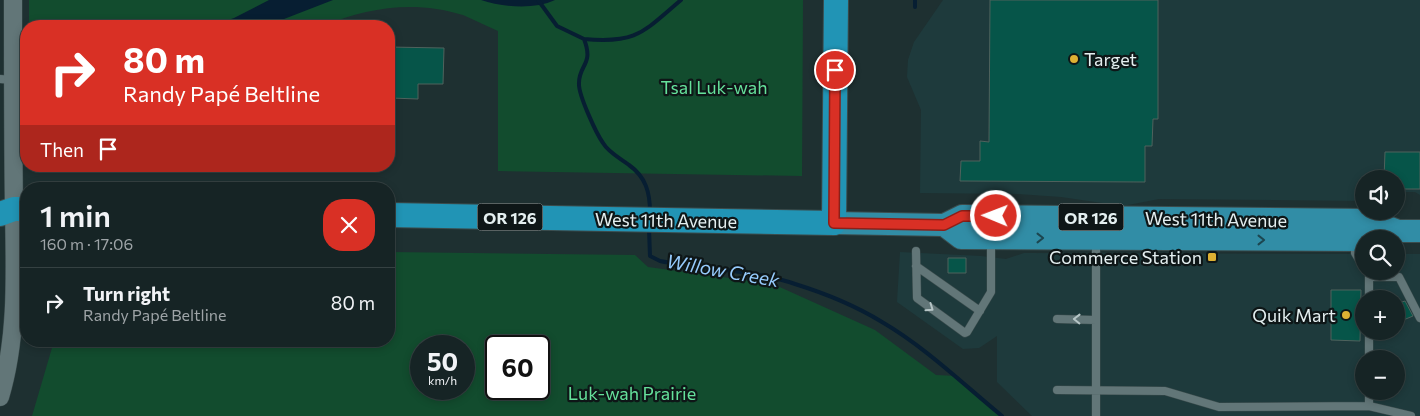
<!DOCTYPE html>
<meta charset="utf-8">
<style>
body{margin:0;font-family:Commissioner,sans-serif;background:#233032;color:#f1f3f6;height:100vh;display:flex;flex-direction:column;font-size:19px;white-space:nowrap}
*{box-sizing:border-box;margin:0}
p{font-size:16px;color:#9ea4a7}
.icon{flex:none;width:28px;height:28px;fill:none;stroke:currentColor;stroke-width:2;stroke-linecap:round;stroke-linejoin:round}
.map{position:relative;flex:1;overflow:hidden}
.side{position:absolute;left:20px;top:182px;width:375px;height:165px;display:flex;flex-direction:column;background:#162425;border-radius:20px;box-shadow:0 2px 8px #0003,0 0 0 1px #354142}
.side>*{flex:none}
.top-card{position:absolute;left:20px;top:20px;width:375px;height:152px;border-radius:20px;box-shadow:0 2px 8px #0003,0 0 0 1px #354142;background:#d93025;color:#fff;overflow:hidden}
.tools{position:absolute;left:1355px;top:170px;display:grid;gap:10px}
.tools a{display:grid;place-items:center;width:50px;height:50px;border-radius:50%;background:#162425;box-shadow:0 2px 8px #0003,0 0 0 1px #354142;font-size:25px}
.speed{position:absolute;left:410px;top:335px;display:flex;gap:10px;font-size:25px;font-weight:700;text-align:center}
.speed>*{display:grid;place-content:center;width:65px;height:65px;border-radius:50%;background:#162425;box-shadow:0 2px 8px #0003,0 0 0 1px #354142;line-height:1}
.speed small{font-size:12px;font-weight:400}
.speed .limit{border:2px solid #111;border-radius:8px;background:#fff;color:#111}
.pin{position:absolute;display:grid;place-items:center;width:42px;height:42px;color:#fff;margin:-21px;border:2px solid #fff;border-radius:50%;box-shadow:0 1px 5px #0007}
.me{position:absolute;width:55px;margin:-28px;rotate:271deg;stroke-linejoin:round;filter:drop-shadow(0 0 4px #0008)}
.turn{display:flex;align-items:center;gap:18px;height:105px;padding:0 20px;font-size:22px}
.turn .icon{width:65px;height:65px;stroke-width:2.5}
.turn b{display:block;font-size:35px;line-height:42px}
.then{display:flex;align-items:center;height:48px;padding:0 20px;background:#0003;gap:10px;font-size:19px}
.round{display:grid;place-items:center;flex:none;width:52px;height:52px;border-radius:20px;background:#233032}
.summary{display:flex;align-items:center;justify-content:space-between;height:85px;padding:0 20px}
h1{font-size:30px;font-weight:600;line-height:38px}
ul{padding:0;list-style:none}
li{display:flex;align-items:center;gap:15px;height:70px;padding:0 20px;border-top:1px solid #354142}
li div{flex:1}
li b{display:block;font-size:19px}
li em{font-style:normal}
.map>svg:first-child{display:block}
.built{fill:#1e3a3c;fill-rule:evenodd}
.green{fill:#124c2e;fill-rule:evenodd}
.water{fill:#071e32}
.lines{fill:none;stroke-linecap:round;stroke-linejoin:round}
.stream{stroke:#071e32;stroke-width:4}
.building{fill:#065549;stroke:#4f625d}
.service-casing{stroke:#3b4c4d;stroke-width:9}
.tertiary-casing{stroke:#3b4c4d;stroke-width:19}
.primary-casing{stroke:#3b4c4d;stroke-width:24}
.trunk-casing{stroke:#3b4c4d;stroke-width:26}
.service{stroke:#627678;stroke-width:8}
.tertiary{stroke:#627678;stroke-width:18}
.primary{stroke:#318da6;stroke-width:22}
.trunk{stroke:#2194b5;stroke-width:24}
.oneway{stroke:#1c4650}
.oneway2{stroke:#b6c5c6}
.route-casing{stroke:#8d1f18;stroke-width:12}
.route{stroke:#d93025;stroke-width:9}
.poi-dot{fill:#deb133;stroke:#0e1617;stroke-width:2}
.labels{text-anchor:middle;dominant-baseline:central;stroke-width:4.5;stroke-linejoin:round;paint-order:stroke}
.shield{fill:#0e1617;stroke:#a4aeaf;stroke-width:1}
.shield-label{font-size:16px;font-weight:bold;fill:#e4eff0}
.poi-label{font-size:18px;fill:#e4eff0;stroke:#0e1617;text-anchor:end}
.park-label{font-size:18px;fill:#65e19b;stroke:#0e1617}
.street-label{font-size:18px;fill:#e4eff0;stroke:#0e1617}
.water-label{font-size:19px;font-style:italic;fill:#96cbfc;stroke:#0e1617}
</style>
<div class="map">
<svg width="1420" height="416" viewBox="0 0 1420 416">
<rect width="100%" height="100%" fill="#1e3031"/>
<path class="built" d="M943 0H1420V195L1415 192H1400L1396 195V179H1364V201L1159 199 1123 206 1061 197 1018 194 920 193 921 110 907 77 908 60 914 42Z
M900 252 981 256 1006 259 1024 253 1364 254V271H1396V254H1420V416H1032L997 382V336L979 348 963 349 897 302ZM1364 299H1396V331H1364ZM1364 359H1396V391H1364Z"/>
<path class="green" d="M29 0H803L802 176 498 171V31C486 26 475 20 463 15 415 0 368 7 323 26H29Z
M389 252 635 255 648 267 773 284 875 330 936 375 957 376 1003 416H32L54 341H389ZM421 346H464V389H421ZM496 346H539V389H496Z"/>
<path class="water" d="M269 0H333L266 26H211L234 18Z
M481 0H555C534 10 502 7 481 0Z"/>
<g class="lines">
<path class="stream" d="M538 0 557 26 584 39C594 65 579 64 579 83 578 94 596 133 603 143 609 153 620 158 629 165 646 177 650 193 650 212
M915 7V0
M584 39C637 44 643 32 681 0
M649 229 650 256 660 261C705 270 751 269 795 284 824 293 856 306 882 322 925 347 963 384 1002 416"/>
</g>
<path class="building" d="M990 0H1158V119H1153L1152 146H1145V182L960 181 961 161H980V141L989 142Z
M389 47 444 48 443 84H418V99L391 98 392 84H389Z
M1385 152H1420V189H1396V179H1384Z
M948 258H966V273H948Z
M1331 290H1361L1360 341 1331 340Z
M1405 301 1413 316 1396 323V304Z"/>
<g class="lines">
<defs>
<path id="service" d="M0 79 13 80
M1355 242V253L1364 268
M916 251 917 298 965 333 967 332 991 292V239
M916 266 980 311
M1369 299V277H1399L1420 318
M1057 319 1096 320
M1369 331V359
M1057 390 1165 391 1219 407 1369 406 1411 416
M1369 391V406
M1096 416V240"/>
<path id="tertiary" d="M0 397C18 337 15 271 14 209 13 139 13 70 13 0"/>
<path id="primary" d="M834 223 944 225 962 216 1370 220 1398 231
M944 225 961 238 1364 240
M1384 236 1398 231H1420"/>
<path id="trunk" d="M0 214 14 209H26
M389 215 834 223 836 0"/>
</defs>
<use href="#service" class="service-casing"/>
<use href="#tertiary" class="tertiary-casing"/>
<use href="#primary" class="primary-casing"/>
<use href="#trunk" class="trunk-casing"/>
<use href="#service" class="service"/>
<use href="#tertiary" class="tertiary"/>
<use href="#primary" class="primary"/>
<use href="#trunk" class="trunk"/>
</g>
<defs><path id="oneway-chevron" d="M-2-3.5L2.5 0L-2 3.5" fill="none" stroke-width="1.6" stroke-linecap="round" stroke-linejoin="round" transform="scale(1.25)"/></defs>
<g class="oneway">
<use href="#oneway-chevron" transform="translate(1040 238)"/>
<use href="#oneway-chevron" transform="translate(1261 240)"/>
</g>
<g class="oneway2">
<use href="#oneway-chevron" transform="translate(930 308) rotate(35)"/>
<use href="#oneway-chevron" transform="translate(1077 319) rotate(-179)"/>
</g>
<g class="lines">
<defs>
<path id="route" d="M835 70 834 223 944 225 962 216H996"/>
</defs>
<use href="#route" class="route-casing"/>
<use href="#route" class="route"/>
</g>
<g class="poi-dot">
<circle cx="1074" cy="59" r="5"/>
<rect x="1207" y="252" width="10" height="10" rx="2.5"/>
<circle cx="1346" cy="315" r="5"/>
</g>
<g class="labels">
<g class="shield">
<rect x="477.5" y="203.5" width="65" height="27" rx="4"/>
<rect x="1058.5" y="203.5" width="65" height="27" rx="4"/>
</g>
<g class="shield-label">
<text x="510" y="217">OR 126</text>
<text x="1091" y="217">OR 126</text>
</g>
<g class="poi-label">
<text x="1084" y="59" text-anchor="start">Target</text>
<text x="1202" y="257">Commerce Station</text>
<text x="1336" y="315">Quik Mart</text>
</g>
<g class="park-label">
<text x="714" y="87">Tsal Luk-wah</text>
<text x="632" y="393">Luk-wah Prairie</text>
</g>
<g class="street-label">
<text transform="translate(1216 219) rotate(1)">West 11th Avenue</text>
<text transform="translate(666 220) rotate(1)">West 11th Avenue</text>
</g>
<g class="water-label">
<text transform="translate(723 270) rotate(10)">Willow Creek</text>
</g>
</g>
</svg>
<div class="tools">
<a><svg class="icon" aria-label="sound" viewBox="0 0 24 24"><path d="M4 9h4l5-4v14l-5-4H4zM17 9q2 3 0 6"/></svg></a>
<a><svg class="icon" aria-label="search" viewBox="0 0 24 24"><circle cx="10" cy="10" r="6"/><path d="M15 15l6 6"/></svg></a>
<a>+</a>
<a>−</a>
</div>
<div class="speed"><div>50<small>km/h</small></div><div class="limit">60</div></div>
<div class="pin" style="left:835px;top:70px;background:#d93025"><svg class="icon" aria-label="arrive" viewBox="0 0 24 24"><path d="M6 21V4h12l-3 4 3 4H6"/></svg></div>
<svg class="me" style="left:996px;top:216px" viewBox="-20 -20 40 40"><circle r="17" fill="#d93025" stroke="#fff" stroke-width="3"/><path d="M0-11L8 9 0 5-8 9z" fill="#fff"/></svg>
<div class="top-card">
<div class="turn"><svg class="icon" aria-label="right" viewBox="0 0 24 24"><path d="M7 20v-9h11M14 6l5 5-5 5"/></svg><div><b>80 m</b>Randy Papé Beltline</div></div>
<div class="then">Then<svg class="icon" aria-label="arrive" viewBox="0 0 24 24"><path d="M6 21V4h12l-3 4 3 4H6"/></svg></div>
</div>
<section class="side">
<div class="summary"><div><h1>1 min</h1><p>160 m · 17:06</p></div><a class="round" style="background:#d93025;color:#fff"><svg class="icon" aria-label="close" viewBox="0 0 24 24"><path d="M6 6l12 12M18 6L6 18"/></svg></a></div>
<ul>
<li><svg class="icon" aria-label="right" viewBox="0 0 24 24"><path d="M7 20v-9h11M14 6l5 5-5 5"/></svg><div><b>Turn right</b><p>Randy Papé Beltline</p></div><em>80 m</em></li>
</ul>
</section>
</div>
